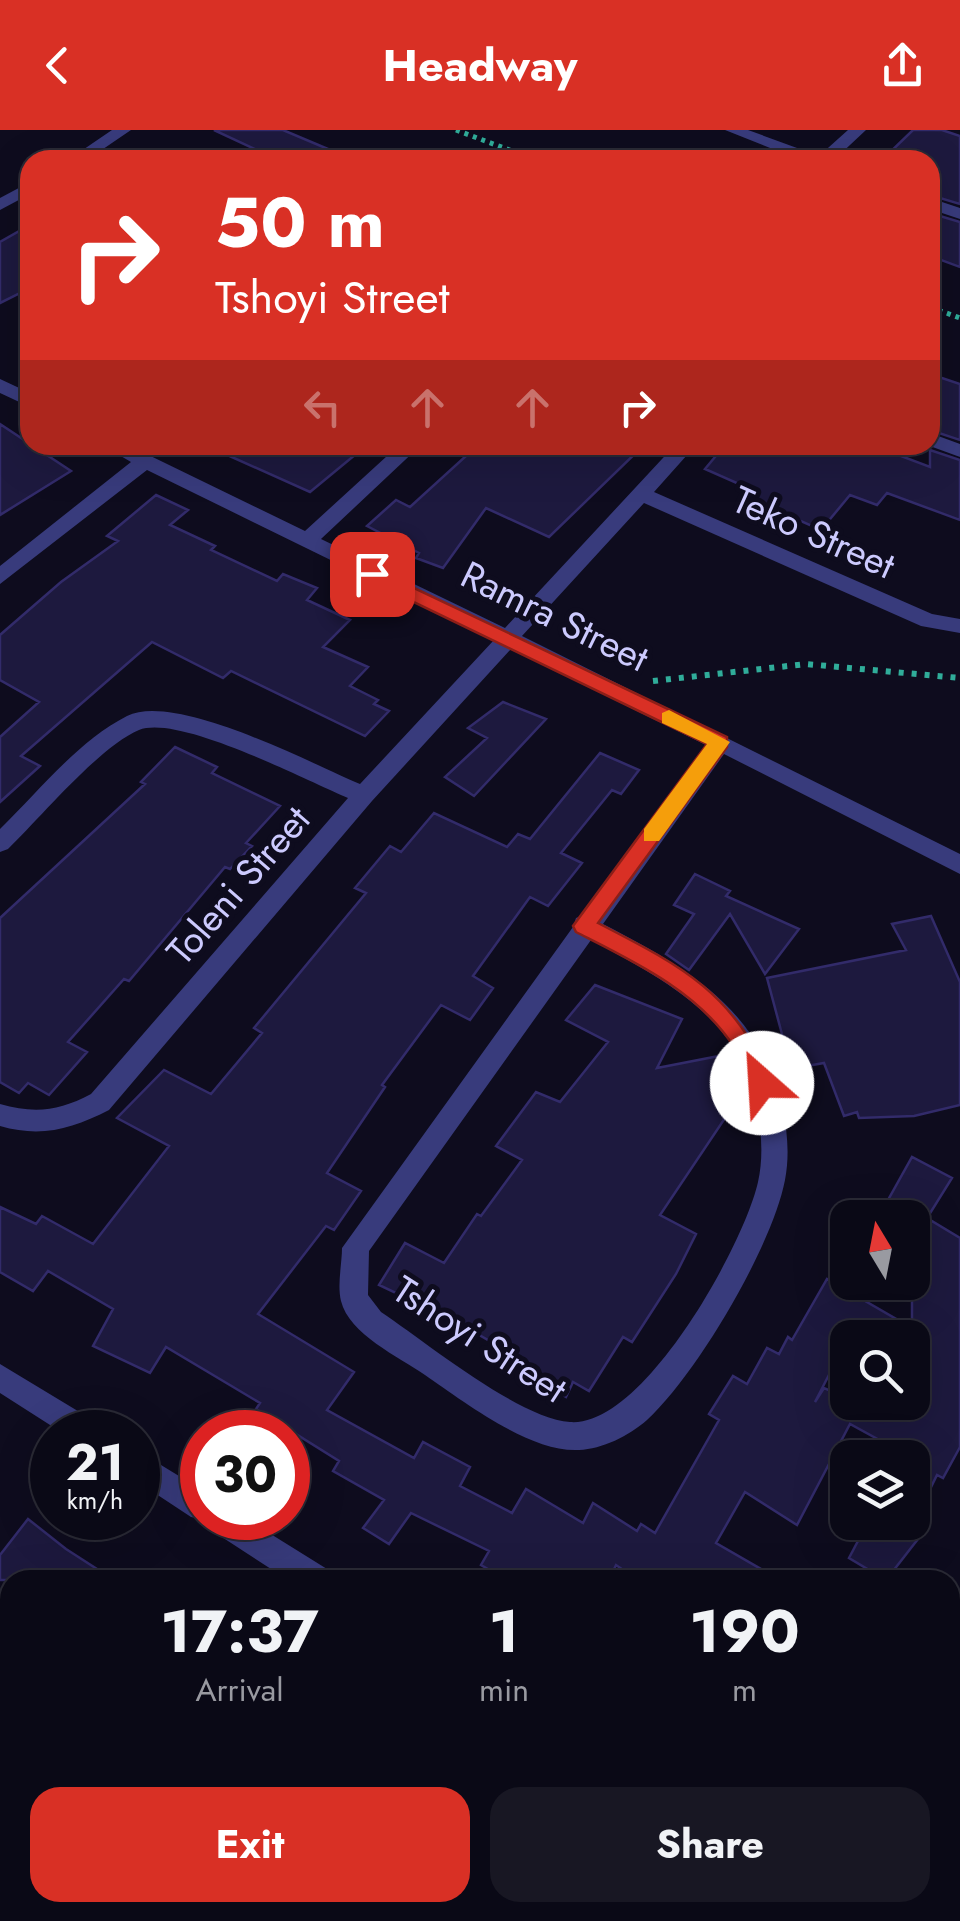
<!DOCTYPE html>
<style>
body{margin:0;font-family:Jost,sans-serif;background:#181723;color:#f1f3f6;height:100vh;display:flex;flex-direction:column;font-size:38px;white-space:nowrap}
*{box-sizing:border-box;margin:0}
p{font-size:32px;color:#999aa1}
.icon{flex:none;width:55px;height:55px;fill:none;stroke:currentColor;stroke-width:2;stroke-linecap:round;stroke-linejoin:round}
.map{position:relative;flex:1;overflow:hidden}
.panel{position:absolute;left:0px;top:1440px;width:960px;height:352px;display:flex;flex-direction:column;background:#0a0916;border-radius:30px 30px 0 0;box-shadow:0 10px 40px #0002,0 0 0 2px #2a2a35}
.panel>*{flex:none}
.top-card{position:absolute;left:20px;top:20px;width:920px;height:305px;border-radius:30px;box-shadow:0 10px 40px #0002,0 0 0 2px #2a2a35;background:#d93025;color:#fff;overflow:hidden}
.needle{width:65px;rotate:350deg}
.fabs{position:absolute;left:830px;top:1070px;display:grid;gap:20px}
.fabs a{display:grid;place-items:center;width:100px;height:100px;border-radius:20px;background:#0a0916;box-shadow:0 10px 40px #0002,0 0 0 2px #2a2a35;font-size:50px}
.speed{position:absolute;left:30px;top:1280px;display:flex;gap:20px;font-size:50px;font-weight:700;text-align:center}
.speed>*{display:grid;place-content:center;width:130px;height:130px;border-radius:50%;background:#0a0916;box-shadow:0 10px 40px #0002,0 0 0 2px #2a2a35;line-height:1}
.speed small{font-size:25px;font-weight:400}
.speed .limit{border:15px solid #d22;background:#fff;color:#111}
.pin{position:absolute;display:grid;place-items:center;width:85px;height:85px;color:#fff;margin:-42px;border-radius:20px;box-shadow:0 5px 15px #0006}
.me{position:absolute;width:110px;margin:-55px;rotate:334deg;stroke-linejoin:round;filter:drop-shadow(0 0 8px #0008)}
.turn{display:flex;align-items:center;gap:35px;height:210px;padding:0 30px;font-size:45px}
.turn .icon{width:130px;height:130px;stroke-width:2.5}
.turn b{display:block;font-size:70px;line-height:85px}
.lanes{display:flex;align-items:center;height:95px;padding:0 30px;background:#0003;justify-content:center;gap:50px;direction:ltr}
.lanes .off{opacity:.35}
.eta{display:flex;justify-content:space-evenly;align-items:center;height:170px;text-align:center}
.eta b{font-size:60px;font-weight:700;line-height:70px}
.action{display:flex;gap:20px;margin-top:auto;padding:20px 30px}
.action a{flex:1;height:115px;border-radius:30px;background:#d93025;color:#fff;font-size:40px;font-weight:700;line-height:115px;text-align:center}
.action a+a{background:#181723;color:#f1f3f6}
header{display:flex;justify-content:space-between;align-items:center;height:130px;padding:0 30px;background:#d93025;color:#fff;font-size:45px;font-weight:700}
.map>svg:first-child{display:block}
.building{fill:#1d193e;stroke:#322b6a;stroke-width:2.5;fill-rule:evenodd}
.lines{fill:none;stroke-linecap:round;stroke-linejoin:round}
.path-far1{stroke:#30ad9a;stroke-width:5;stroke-dasharray:4 5;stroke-linecap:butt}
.path{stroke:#30ad9a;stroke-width:6;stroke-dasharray:5 8;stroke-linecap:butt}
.service{fill:#383b7c;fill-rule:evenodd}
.minor{fill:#383b7c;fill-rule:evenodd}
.route{fill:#d93025;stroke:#8d1f18;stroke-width:2.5}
.slow{fill:#f59e0b}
.labels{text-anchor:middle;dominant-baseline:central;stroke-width:10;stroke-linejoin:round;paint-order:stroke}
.street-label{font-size:38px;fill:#cccafe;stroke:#0e0c1e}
</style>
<header><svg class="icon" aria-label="back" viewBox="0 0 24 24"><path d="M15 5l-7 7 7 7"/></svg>Headway<svg class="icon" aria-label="share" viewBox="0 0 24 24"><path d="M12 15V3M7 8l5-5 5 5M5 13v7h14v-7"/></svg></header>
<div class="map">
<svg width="960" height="1791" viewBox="0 0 960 1791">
<rect width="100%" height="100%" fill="#0e0c1e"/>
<path class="building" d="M214 0H283L354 30H278Z
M913 0H942L960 6V74L930 65V30H882Z
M930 83 960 92V137L930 126Z
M30 95V158L0 173V112Z
M930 244 960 254V310L930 300Z
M0 294 71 341 0 385Z
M205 315H367L310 362Z
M478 315H644L549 407 486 378 443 438 416 428 419 423 367 396 396 370 410 377Z
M725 315H872L930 337V320L960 330V390L887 363 877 375 850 365 821 400 769 377 741 361 746 357 705 339Z
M156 365 188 380 170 395 215 416 211 420 277 451 283 444 317 458 307 470 350 490 323 517 368 537 350 556 378 570 374 574 389 581 365 606 231 541 223 548 152 512 21 626 40 636 0 672V607L39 572 0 550V505L61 452 118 411 107 406Z
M503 572 546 589 474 666 445 647 487 608 468 598Z
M175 617 217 637 212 643 280 676 246 713 252 716 230 739 225 737 129 851 124 849 68 912 87 922 49 965 28 953 19 963 0 952V788L145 654 141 652Z
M600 623 639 640 621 664 612 660 561 723 582 733 548 776 530 767 473 846 493 858 470 890 441 875 382 955 385 957 327 1043 361 1061 334 1100 326 1096 258 1184 354 1242 327 1280 414 1328 423 1312 470 1337 460 1356 512 1383 526 1359 583 1393 593 1373 637 1401 641 1394 655 1403 719 1290 709 1284 733 1246 747 1254 767 1218 779 1224 788 1207 792 1210 827 1149 912 1198V1088H878L912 1027 952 1048 927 1088 960 1108V1317L943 1348 937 1345 907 1406 918 1409 886 1450 849 1428 868 1392H912V1328L850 1294 797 1395 745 1362 716 1413 780 1450H638L616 1435 609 1450H507L481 1435 489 1421 411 1383 389 1414 363 1398 384 1370 333 1341 339 1331 256 1279 260 1273 166 1217 150 1243 93 1216 113 1179 48 1141 33 1161 0 1142V1077L36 1094 42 1086 93 1114 169 1016 117 988 164 940 211 964 262 903 254 898 366 763 355 758 390 716 401 722 434 683 507 717 518 704 530 709ZM848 1208H912V1272H891L885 1283 848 1272V1268L824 1258 815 1272Z
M695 744 730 761 726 766 799 799 765 844 730 784 689 840 666 824 694 784 674 775Z
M931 786 960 852V975L914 986 859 988 857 982 844 986 824 933 784 940 772 911 783 908 767 848 906 820 892 794Z
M595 855 682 889 657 938 719 926 743 983 725 988 660 1085 696 1104 676 1144 632 1212 623 1207 589 1261 573 1252 566 1267 532 1246 538 1239 455 1191 379 1155 405 1113 444 1133 477 1084 481 1086 522 1030 496 1016 536 962 560 972 608 912 566 890Z
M28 1389 66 1419 114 1450H0V1425Z"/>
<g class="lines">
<path class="path-far1" d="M456 0 536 30
M930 177 960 188"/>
<path class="path" d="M653 551 806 534 960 548"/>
<path class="service" d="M10 1771V1782H28L25 1791H0V1781Z"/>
<path class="minor" d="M112 0H131L87 30H68Z
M725 0H748L819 26 848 0H866L834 30H800Z
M30 52V64L0 80V68Z
M930 68 960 78V89L930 79Z
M0 249 30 263V277L0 263Z
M930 303 960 314V327L927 315Z
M102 315H128L305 401 399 315H421L321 409 505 498 675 315H696L654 362 932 484 960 489V503L921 496 644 373 522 506 960 724V744L724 624 603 794C670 829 738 865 770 939 784 972 792 1014 785 1050 772 1117 697 1244 647 1290 629 1306 602 1319 579 1320 530 1323 463 1271 425 1245 399 1227 349 1204 341 1171 337 1155 342 1134 342 1118L573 797 576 788 581 786 706 615 511 519 372 671 109 980C72 999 41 1008 0 996V974C35 984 59 981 91 964L348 668C305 650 179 584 139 600 99 617 41 687 8 719L0 722V699C39 661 78 611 127 586 176 562 310 633 360 654L494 510 147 340 0 454V436L131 332ZM591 810C648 841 719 876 745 940 759 974 766 1016 758 1052 744 1115 643 1298 570 1292 518 1288 426 1212 381 1182L368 1165 369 1121Z
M0 1234 96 1292 100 1302H61L0 1263Z
M138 1321 202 1360V1388H245L327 1439 331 1450H288L208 1398 205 1390 191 1387 138 1352Z
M960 1492V1542L950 1546V1497Z
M0 1631 10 1635V1671L0 1667Z
M170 1782H212L216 1791H174Z
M816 1782H859L863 1791H820Z"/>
</g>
<path class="route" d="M372 438 727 607V617L598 793C685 838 731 861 773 953L770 960H754C747 946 742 930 734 917 698 861 633 831 576 802L573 796 707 614 366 449 363 444Z"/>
<path class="slow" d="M669 580 730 612 659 711H644V699L707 614 662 593V583Z"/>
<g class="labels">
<g class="street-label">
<text transform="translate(814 402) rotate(24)">Teko Street</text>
<text transform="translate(555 486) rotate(26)">Ramra Street</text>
<text transform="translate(238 755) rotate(-49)">Toleni Street</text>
<text transform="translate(480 1209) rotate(33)">Tshoyi Street</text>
</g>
</g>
</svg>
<div class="fabs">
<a><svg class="needle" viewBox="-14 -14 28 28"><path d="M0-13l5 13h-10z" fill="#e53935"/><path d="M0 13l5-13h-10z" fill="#999aa1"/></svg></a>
<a><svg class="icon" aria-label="search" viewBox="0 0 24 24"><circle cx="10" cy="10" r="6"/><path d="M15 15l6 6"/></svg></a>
<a><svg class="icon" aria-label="layers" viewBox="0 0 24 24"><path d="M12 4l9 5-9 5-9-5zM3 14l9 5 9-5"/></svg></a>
</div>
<div class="speed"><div>21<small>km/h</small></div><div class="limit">30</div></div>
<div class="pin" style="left:372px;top:444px;background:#d93025"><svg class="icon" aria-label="arrive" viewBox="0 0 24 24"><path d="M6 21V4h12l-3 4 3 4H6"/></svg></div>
<svg class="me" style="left:762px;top:953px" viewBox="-20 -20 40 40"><circle r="19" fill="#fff"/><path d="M0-13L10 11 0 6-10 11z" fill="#d93025"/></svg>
<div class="top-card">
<div class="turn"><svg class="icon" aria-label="right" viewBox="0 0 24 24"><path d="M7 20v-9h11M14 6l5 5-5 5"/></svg><div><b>50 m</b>Tshoyi Street</div></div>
<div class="lanes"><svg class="icon off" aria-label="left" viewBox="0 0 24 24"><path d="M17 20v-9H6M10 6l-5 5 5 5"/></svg><svg class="icon off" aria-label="ahead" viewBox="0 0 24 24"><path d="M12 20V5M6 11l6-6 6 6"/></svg><svg class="icon off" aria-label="ahead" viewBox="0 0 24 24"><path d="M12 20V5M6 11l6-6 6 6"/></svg><svg class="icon" aria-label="right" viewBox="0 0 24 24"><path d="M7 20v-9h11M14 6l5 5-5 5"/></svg></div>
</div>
<section class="panel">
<div class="eta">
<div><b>17:37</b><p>Arrival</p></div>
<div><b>1</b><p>min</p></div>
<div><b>190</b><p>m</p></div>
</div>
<div class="action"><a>Exit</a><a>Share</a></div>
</section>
</div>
